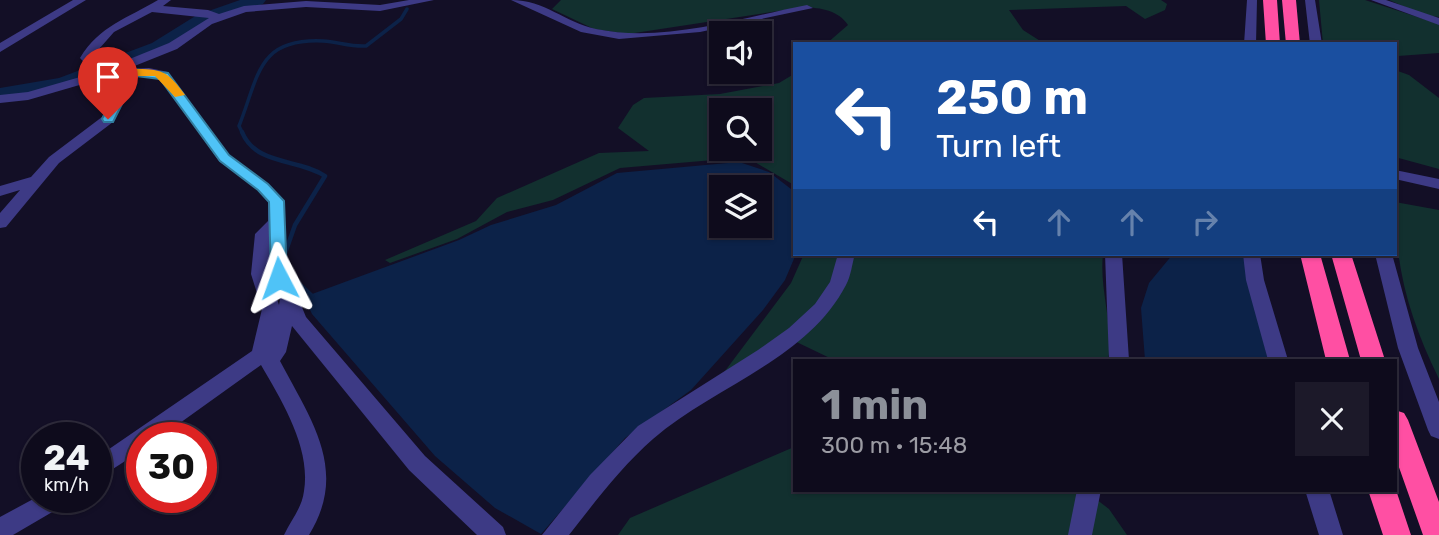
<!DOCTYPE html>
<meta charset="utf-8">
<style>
body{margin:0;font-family:Rubik,sans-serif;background:#1c1929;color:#f1f3f6;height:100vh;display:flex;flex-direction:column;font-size:26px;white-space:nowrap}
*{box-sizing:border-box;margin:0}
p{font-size:23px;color:#9b9ba3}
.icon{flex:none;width:38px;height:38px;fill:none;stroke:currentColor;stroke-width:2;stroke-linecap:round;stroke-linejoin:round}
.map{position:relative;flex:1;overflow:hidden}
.drawer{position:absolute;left:793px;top:359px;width:604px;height:133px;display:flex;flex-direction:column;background:#0e0b1c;border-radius:0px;box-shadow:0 2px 5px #0004,0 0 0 2px #2e2b3b}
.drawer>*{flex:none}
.banner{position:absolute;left:793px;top:42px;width:604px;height:214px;border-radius:0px;box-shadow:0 2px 5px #0004,0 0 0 2px #2e2b3b;background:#1a4fa0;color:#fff;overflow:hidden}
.tools{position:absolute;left:709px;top:21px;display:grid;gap:14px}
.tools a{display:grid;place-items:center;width:63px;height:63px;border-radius:0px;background:#0e0b1c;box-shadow:0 2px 5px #0004,0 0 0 2px #2e2b3b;font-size:35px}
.speed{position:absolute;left:21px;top:422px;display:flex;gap:14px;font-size:35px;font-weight:700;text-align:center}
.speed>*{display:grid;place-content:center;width:91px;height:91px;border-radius:50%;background:#0e0b1c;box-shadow:0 2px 5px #0004,0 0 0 2px #2e2b3b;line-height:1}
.speed small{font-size:18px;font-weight:400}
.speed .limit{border:10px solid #d22;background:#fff;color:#111}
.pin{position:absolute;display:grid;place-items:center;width:60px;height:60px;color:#fff;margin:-72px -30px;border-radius:50% 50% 50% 0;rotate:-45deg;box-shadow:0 0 7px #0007}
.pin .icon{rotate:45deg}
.me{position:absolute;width:77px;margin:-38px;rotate:356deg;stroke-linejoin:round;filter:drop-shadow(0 0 5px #0008)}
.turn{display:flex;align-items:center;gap:24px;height:147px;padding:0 28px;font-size:32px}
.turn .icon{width:91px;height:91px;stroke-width:2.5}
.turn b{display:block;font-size:49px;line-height:60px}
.lanes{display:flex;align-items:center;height:66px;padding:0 28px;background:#0003;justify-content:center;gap:35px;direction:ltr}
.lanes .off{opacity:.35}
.round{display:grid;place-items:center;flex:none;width:74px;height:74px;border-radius:0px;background:#1c1929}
.head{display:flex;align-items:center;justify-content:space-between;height:119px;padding:0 28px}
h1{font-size:42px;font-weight:700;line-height:52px;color:#8c9099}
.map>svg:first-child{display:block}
.green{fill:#12302f;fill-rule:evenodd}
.water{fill:#0c2248;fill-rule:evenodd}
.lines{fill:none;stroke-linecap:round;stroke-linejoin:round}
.stream-far1{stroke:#0c2248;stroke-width:3.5}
.stream{stroke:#0c2248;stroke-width:4.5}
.river{fill:#0c2248;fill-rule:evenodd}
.minor{fill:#3d3a85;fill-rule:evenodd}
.motorway{fill:#ff4fa3;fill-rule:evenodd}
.route{fill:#4fc3f7;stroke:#337fa1;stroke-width:2}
.slow{fill:#f59e0b}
</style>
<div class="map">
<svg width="1439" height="535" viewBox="0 0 1439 535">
<rect width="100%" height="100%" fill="#130f26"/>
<path class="green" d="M561 0H1161L1167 4 1165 10 1145 19 1126 6 1009 10 1023 30 1045 44H826L848 25C838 10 821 8 804 7L628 34 594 29 552 9Z
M1319 0H1365L1439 24V53L1398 56H1395V44H1323Z
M1389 0H1439V17L1424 15Z
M1395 70 1409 75 1439 98V169L1395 157Z
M794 74V185L753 161 737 158 620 168 553 200 507 212 457 239 390 263 385 260 476 221 497 198 599 153 649 151 618 128 633 105 644 98 720 94 779 83ZM760 110V149H721V110Z
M1395 202 1439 210V379C1410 320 1395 269 1395 202Z
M804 254H1103C1099 290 1114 324 1108 360H834L784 336 722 375 791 283Z
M794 447V490H1084L1109 509 1127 535H618L630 518Z"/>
<path class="water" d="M739 162 769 172 791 189 796 254 785 280 763 310 691 390 625 438 541 534 495 508 435 456 312 314 304 297 459 240 491 225 556 205 617 173ZM721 187H760V226H721Z
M1173 254H1243L1268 360H1145L1141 308 1149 283Z"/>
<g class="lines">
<path class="stream-far1" d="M243 134 239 126C259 76 257 38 323 41 338 42 351 47 366 46L401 19 407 9"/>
<path class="stream" d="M242 132C256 166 298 158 325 176L295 225 283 259
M286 271 312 296"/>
<path class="river" d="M240 0H266L263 4 209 23 166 51 70 87 0 100V88L59 78 152 43 197 15Z"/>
<path class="minor" d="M73 0H86L0 52V43Z
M158 0H171L163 6 208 10 219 14 244 6 306 1 380 5 409 0H434L380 11 306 7 246 12 212 24 177 49 127 69 149 68 168 72 229 155 268 184 284 201 285 266 306 317 425 456 503 527 506 535H477L409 470 292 326 286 352 280 361C311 420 349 470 309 535H284C291 520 302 508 304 491 311 448 282 401 261 365L159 438H142V450L96 480V458L252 351 262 309 251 274 255 234 268 221V202L258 190 219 161 160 78 136 76 113 122 59 163 6 227 0 228V213L20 190 0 196V186L31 177 49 157 102 117 123 76 107 77 28 100 0 103V95L28 92 94 73 80 58C99 26 128 18 158 0ZM152 12 209 18 169 43 105 69 92 57 114 32ZM269 271 280 299 279 305 269 274Z
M511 0C545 0 564 22 596 29 664 43 740 18 807 5L813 8 700 32 619 39 581 32Z
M1247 0H1257L1256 44H1244Z
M1305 0H1315L1322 44H1310Z
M1371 0H1386L1439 18V25Z
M1395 170 1439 179V189L1395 179Z
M838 254H855C852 264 851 276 846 285 807 360 714 386 653 439 621 467 595 502 569 535H542L590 475 638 426 758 350 789 328 815 304 830 282Z
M1105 254H1122L1129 360H1109Z
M1243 254H1260L1264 280 1288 360H1268L1246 280Z
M1375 254H1392L1418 348 1439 402V439L1431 436 1428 430 1398 348Z
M1077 490H1101L1092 535H1068Z
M1305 490H1329L1343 535H1319Z
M37 497H70L66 504 13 535H0V517Z"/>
<path class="motorway" d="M1263 0H1277L1280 44H1266Z
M1282 0H1296L1300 44H1286Z
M1300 254H1320L1350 360H1326Z
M1331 254H1351L1385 360H1361Z
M1395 410 1404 413 1408 420 1439 502V535H1423L1395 456Z
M1395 488 1396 490 1411 535H1383L1368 490Z"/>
</g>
<path class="route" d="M132 69 168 73 229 155 268 184 284 201 287 278 284 282H273L271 278 269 202 258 190 220 161 160 79 136 76 113 122H104L102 119 126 72Z"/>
<path class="slow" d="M132 69C162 69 167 70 185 95L175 97 155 76H136L132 83H124L126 72Z"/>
</svg>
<div class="tools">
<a><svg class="icon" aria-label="sound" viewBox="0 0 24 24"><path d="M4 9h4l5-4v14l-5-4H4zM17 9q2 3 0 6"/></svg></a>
<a><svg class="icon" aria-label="search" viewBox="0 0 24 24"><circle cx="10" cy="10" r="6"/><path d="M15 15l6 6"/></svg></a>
<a><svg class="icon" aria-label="layers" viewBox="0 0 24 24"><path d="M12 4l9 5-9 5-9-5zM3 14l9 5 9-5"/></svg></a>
</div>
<div class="speed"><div>24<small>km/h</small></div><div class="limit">30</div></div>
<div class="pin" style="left:108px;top:119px;background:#d93025"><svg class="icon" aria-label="arrive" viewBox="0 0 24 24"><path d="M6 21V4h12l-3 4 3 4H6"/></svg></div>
<svg class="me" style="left:279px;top:278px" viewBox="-20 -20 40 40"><path d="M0-17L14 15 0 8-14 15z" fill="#4fc3f7" stroke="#fff" stroke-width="4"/></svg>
<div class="banner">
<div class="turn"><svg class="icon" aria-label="left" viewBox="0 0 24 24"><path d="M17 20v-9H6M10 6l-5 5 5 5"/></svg><div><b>250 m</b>Turn left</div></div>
<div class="lanes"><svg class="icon" aria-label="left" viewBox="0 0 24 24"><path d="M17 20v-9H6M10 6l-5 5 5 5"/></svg><svg class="icon off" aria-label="ahead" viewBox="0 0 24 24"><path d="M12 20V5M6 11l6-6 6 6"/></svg><svg class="icon off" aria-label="ahead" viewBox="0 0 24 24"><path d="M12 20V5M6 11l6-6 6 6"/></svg><svg class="icon off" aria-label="right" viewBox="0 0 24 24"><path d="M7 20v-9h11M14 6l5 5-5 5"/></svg></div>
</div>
<section class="drawer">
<div class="head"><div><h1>1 min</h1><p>300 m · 15:48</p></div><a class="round"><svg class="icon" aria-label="close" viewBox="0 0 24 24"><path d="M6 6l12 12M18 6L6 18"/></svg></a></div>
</section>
</div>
